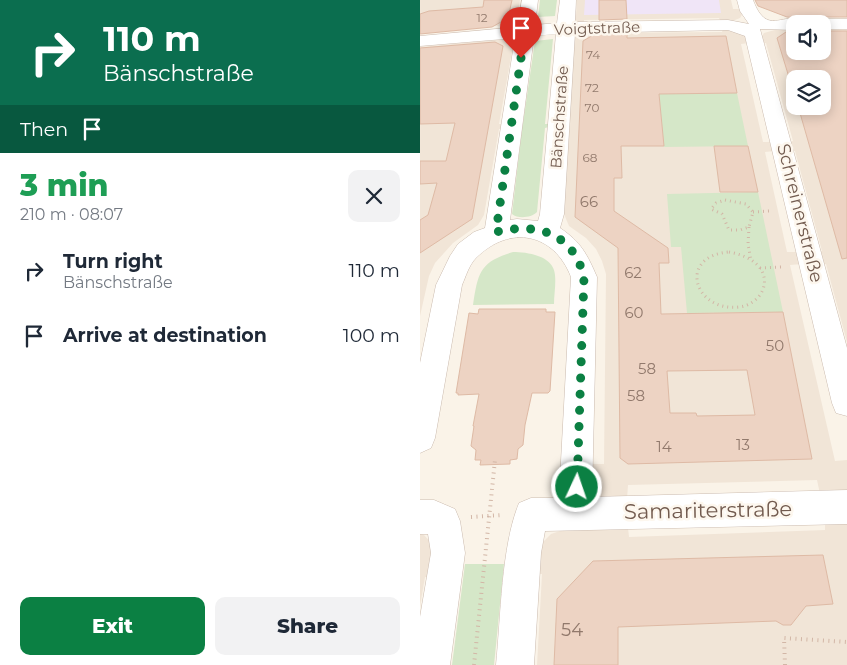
<!DOCTYPE html>
<meta charset="utf-8">
<style>
body{margin:0;font-family:Montserrat,sans-serif;background:#f2f2f3;color:#1f2937;height:100vh;display:flex;flex-direction:column;font-size:19px;white-space:nowrap}
*{box-sizing:border-box;margin:0}
p{font-size:16px;color:#747a83}
.icon{flex:none;width:28px;height:28px;fill:none;stroke:currentColor;stroke-width:2;stroke-linecap:round;stroke-linejoin:round}
.map{position:relative;flex:1;overflow:hidden}
.side{display:flex;flex-direction:column;background:#fff;width:420px}
.side>*{flex:none}
.top-card{background:#0b6e4f;color:#fff;overflow:hidden}
.buttons{position:absolute;left:366px;top:15px;display:grid;gap:10px}
.buttons a{display:grid;place-items:center;width:45px;height:45px;border-radius:10px;background:#fff;box-shadow:0 2px 12px #0003;font-size:25px}
.pin{position:absolute;display:grid;place-items:center;width:42px;height:42px;color:#fff;margin:-51px -21px;border-radius:50% 50% 50% 0;rotate:-45deg;box-shadow:0 0 5px #0007}
.pin .icon{rotate:45deg}
.me{position:absolute;width:55px;margin:-28px;rotate:3deg;stroke-linejoin:round;filter:drop-shadow(0 0 4px #0008)}
.turn{display:flex;align-items:center;gap:18px;height:105px;padding:0 20px;font-size:22px}
.turn .icon{width:65px;height:65px;stroke-width:2.5}
.turn b{display:block;font-size:35px;line-height:42px}
.then{display:flex;align-items:center;height:48px;padding:0 20px;background:#0003;gap:10px;font-size:19px}
.round{display:grid;place-items:center;flex:none;width:52px;height:52px;border-radius:10px;background:#f2f2f3}
.headline{display:flex;align-items:center;justify-content:space-between;height:85px;padding:0 20px}
h1{font-size:30px;font-weight:800;line-height:38px;color:#1e9e55}
.cta{display:flex;gap:10px;margin-top:auto;padding:10px 20px}
.cta a{flex:1;height:58px;border-radius:10px;background:#0b8043;color:#fff;font-size:20px;font-weight:800;line-height:58px;text-align:center}
.cta a+a{background:#f2f2f3;color:#1f2937}
ul{padding:0;list-style:none}
li{display:flex;align-items:center;gap:15px;height:65px;padding:0 20px}
li div{flex:1}
li b{display:block;font-size:19px}
li em{font-style:normal}
main{display:flex;flex:1;min-height:0}
.map>svg:first-child{display:block}
.residential{fill:#f1e5d7;fill-rule:evenodd}
.education{fill:#f0e5f7}
.green{fill:#d5e7c8}
.building{fill:#edd3c3;stroke:#debaa5;fill-rule:evenodd}
.lines{fill:none;stroke-linecap:round;stroke-linejoin:round}
.minor-casing{stroke:#cbbbaf;stroke-width:1}
.path-far1{stroke:#d2b6a6;stroke-width:3;stroke-dasharray:1 4;stroke-linecap:butt}
.path{stroke:#d2b6a6;stroke-width:4;stroke-dasharray:1 4.5;stroke-linecap:butt}
.minor{fill:#fff;fill-rule:evenodd}
.route{stroke:#0b8043;stroke-width:9;stroke-dasharray:0 16.2}
.labels{text-anchor:middle;dominant-baseline:central;stroke-width:5;stroke-linejoin:round;paint-order:stroke}
.far-number-label{font-size:12px;fill:#91796c}
.far-street-label{font-size:15px;fill:#725b4f;stroke:#fdf7ee}
.number-label{font-size:15px;fill:#91796c}
.street-label{font-size:18px;fill:#725b4f;stroke:#fdf7ee}
.near-number-label{font-size:18px;fill:#91796c}
.near-street-label{font-size:21px;fill:#725b4f;stroke:#fdf7ee}
</style>
<main>
<section class="side">
<div class="top-card">
<div class="turn"><svg class="icon" aria-label="right" viewBox="0 0 24 24"><path d="M7 20v-9h11M14 6l5 5-5 5"/></svg><div><b>110 m</b>Bänschstraße</div></div>
<div class="then">Then<svg class="icon" aria-label="arrive" viewBox="0 0 24 24"><path d="M6 21V4h12l-3 4 3 4H6"/></svg></div>
</div>
<div class="headline"><div><h1>3 min</h1><p>210 m · 08:07</p></div><a class="round"><svg class="icon" aria-label="close" viewBox="0 0 24 24"><path d="M6 6l12 12M18 6L6 18"/></svg></a></div>
<ul>
<li><svg class="icon" aria-label="right" viewBox="0 0 24 24"><path d="M7 20v-9h11M14 6l5 5-5 5"/></svg><div><b>Turn right</b><p>Bänschstraße</p></div><em>110 m</em></li>
<li><svg class="icon" aria-label="arrive" viewBox="0 0 24 24"><path d="M6 21V4h12l-3 4 3 4H6"/></svg><div><b>Arrive at destination</b></div><em>100 m</em></li>
</ul>
<div class="cta"><a>Exit</a><a>Share</a></div>
</section>
<div class="map">
<svg width="427" height="665" viewBox="0 0 427 665">
<rect width="100%" height="100%" fill="#faf3e8"/>
<path class="residential" d="M0 0H100L97 19 102 20 99 26 87 30 88 25 0 33Z
M157 0H311L313 9H322L323 13 320 18 310 22H301L299 18 164 20V25L155 21 152 16 156 15Z
M362 28 364 30H375V51H402L403 30H427V342L406 264H402L399 251H402L375 151H371L369 142 373 141 346 43H342V36L344 33ZM375 79H402V106H375Z
M303 29 326 35 329 43 321 44 343 142H353L355 151 345 152 367 252H380L382 264 370 265 415 461 427 460V491L400 494 397 480 208 485 207 499 179 500 170 490 171 464H184L186 274 182 261 176 249 166 238 149 226 144 214 154 39 150 33 163 31 164 33 302 32Z
M87 36 95 40 97 46H93L79 124H84L83 129H79L64 215 58 225 33 243 15 263 9 276 0 316V47L86 39Z
M427 522V665H117L122 574H118L120 545 131 534 140 531 208 528 209 537 405 530V523Z
M0 534 4 535 13 545 10 577H5L0 606Z"/>
<path class="education" d="M165 0H299L301 13 164 15Z"/>
<path class="green" d="M120 0H137L135 16 118 17Z
M133 39 125 124H130L129 127 125 128 117 212C111 218 98 219 92 214L102 129H98L99 124 103 123 115 41Z
M317 93 328 146 244 147 239 94Z
M338 192 363 312 267 313 261 247H251L247 194Z
M93 252C108 252 134 256 135 275 136 285 134 295 134 304L53 305C58 272 60 262 93 252Z
M45 564H84L74 665H32Z"/>
<path class="building" d="M64 0H92L88 18 72 27 0 34V14L9 11 63 7Z
M179 0H206L207 19 179 20Z
M335 0H427V17H402L394 19 391 24H385L377 18 367 17 338 6Z
M402 31H427V258L422 259 378 106H402V79H375V97L357 38 366 32H375V51H402Z
M175 34H207V38L306 36 317 93 239 94 244 146H201L202 178H194V211L248 248 249 263H239L241 314 363 312 392 459 208 464 200 458 198 248 155 217 163 41ZM327 370 335 415 277 416 276 413H250L247 371Z
M75 42 83 46 52 219 0 253V220L8 215 17 183 0 184V161H26L35 123 0 124V48Z
M294 146H328L338 192H300Z
M59 309H126V312H135L130 391 128 393H112L105 425 103 445 98 449 97 459 90 460V464L60 465 61 460H55L56 450 51 446 54 426H53L59 394 38 395V393H36L49 313 58 314Z
M403 555 413 604 386 606 371 625H363L356 621 198 627V665H134L137 599 173 561Z"/>
<g class="lines">
<defs>
<path id="minor" d="M102 0H118L115 25 137 23 140 0H156L155 22 308 20 329 24 320 11 317 0H333C348 40 366 7 383 24H375V30L340 29 427 348V416L416 413 412 403 325 36 308 30 155 33 144 214 140 228C161 242 167 254 177 277L172 497 427 490V524L125 531 121 553 114 665H76C81 617 81 547 99 503L111 498H139L151 277C134 233 90 224 56 258 49 265 46 276 42 285L15 438 11 448 0 453V363L16 285 30 256 38 244 54 232 65 228 95 38 0 46V36L97 27ZM136 34 120 214 118 221 97 219 90 220 114 36Z
M402 19H427V29H402V24H393L396 20Z
M0 500H14L35 509 40 521 45 553 30 665H0V617L11 553 8 534H0Z"/>
</defs>
<use href="#minor" class="minor-casing"/>
<path class="path-far1" d="M305 200 326 204 333 212 329 227 320 230H309L302 214 291 209 296 203Z
M333 212 350 211
M329 227 328 244 331 261
M309 252C320 254 332 258 340 268 352 285 338 305 319 307 274 312 257 256 309 252Z
M340 268 362 267"/>
<path class="path" d="M51 517 82 515
M54 665 75 460
M365 665 364 638 427 642"/>
<use href="#minor" class="minor"/>
</g>
<g class="lines">
<path class="route" d="M101 58 76 232C117 222 153 233 164 277L157 487"/>
</g>
<g class="labels">
<g class="far-number-label">
<text x="62" y="17">12</text>
<text x="173" y="54">74</text>
<text x="172" y="87">72</text>
<text x="172" y="107">70</text>
<text x="170" y="157">68</text>
</g>
<g class="far-street-label">
<text transform="translate(177 28) rotate(-2)">Voigtstraße</text>
<text transform="translate(139 117) rotate(-86)">Bänschstraße</text>
</g>
<g class="number-label">
<text x="169" y="201">66</text>
<text x="213" y="272">62</text>
<text x="214" y="312">60</text>
<text x="355" y="345">50</text>
<text x="227" y="368">58</text>
<text x="216" y="395">58</text>
<text x="323" y="444">13</text>
<text x="244" y="446">14</text>
</g>
<g class="street-label">
<text transform="translate(380 213) rotate(76)">Schreinerstraße</text>
</g>
<g class="near-number-label">
<text x="152" y="630">54</text>
</g>
<g class="near-street-label">
<text transform="translate(288 510) rotate(-1)">Samariterstraße</text>
</g>
</g>
</svg>
<div class="buttons">
<a><svg class="icon" aria-label="sound" viewBox="0 0 24 24"><path d="M4 9h4l5-4v14l-5-4H4zM17 9q2 3 0 6"/></svg></a>
<a><svg class="icon" aria-label="layers" viewBox="0 0 24 24"><path d="M12 4l9 5-9 5-9-5zM3 14l9 5 9-5"/></svg></a>
</div>
<div class="pin" style="left:101px;top:58px;background:#d93025"><svg class="icon" aria-label="arrive" viewBox="0 0 24 24"><path d="M6 21V4h12l-3 4 3 4H6"/></svg></div>
<svg class="me" style="left:157px;top:487px" viewBox="-20 -20 40 40"><circle r="17" fill="#0b8043" stroke="#fff" stroke-width="3"/><path d="M0-11L8 9 0 5-8 9z" fill="#fff"/></svg>
</div>
</main>
